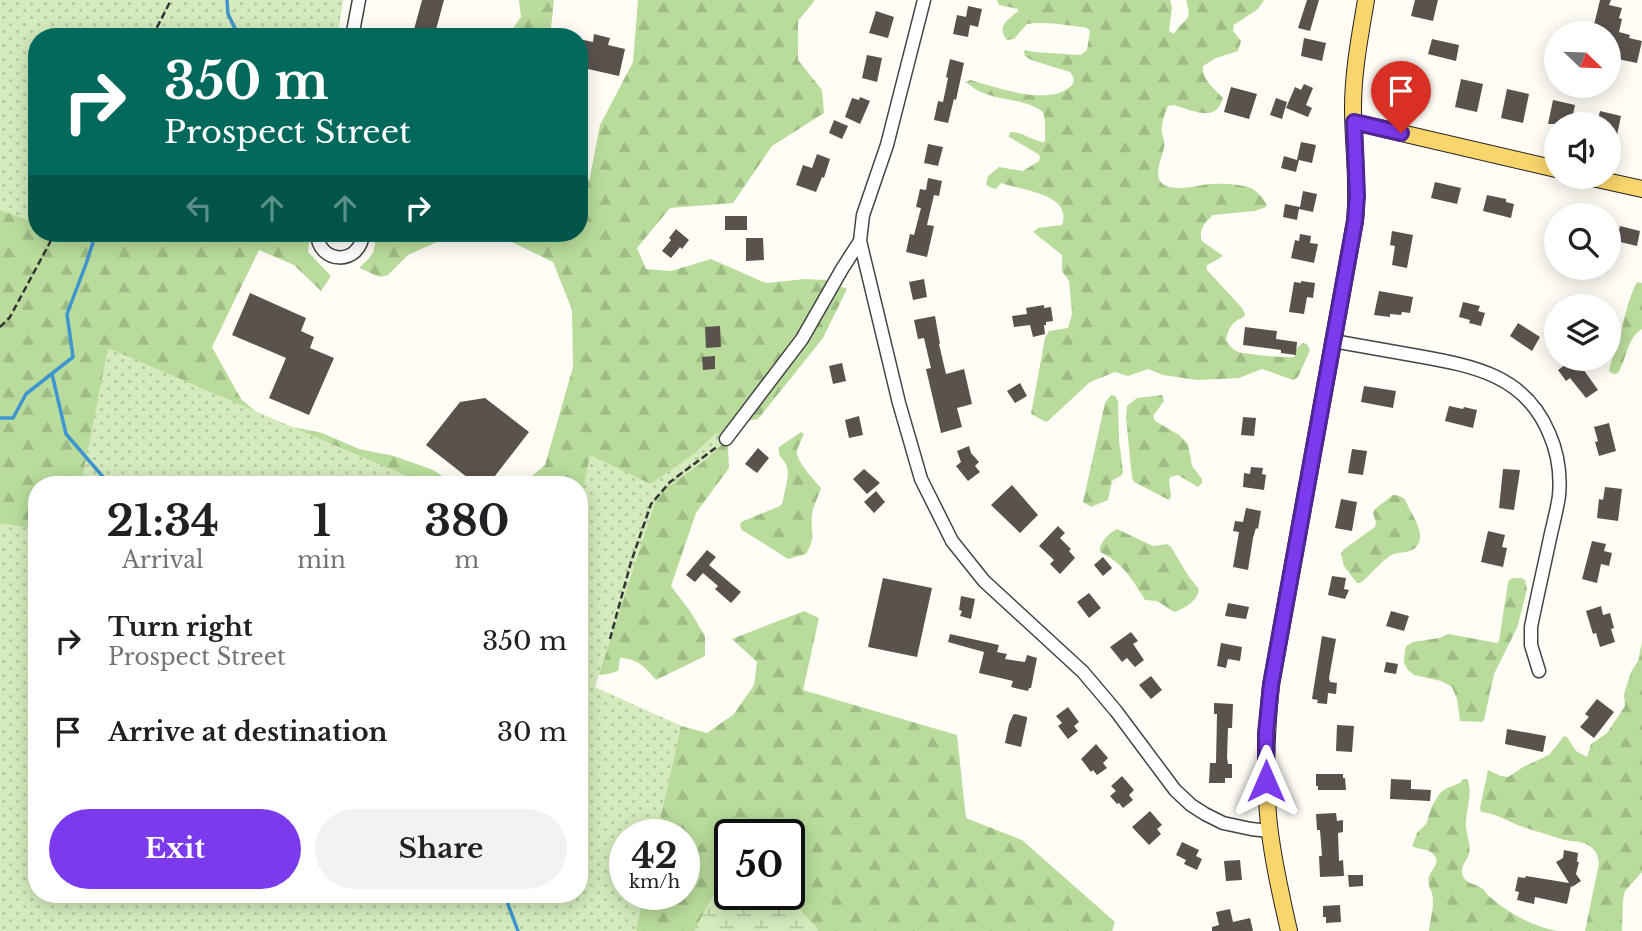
<!DOCTYPE html>
<style>
body{margin:0;font-family:"Libre Baskerville",serif;background:#f2f2f2;color:#202124;height:100vh;display:flex;flex-direction:column;font-size:26px;white-space:nowrap}
*{box-sizing:border-box;margin:0}
p{font-size:23px;color:#757577}
.icon{flex:none;width:38px;height:38px;fill:none;stroke:currentColor;stroke-width:2;stroke-linecap:round;stroke-linejoin:round}
.map{position:relative;flex:1;overflow:hidden}
.side{position:absolute;left:28px;top:476px;width:560px;height:427px;display:flex;flex-direction:column;background:#fff;border-radius:28px;box-shadow:0 4px 18px #0003}
.side>*{flex:none}
.banner{position:absolute;left:28px;top:28px;width:560px;height:214px;border-radius:28px;box-shadow:0 4px 18px #0003;background:#00695c;color:#fff;overflow:hidden}
.needle{width:46px;rotate:113deg}
.buttons{position:absolute;left:1544px;top:21px;display:grid;gap:14px}
.buttons a{display:grid;place-items:center;width:77px;height:77px;border-radius:50%;background:#fff;box-shadow:0 4px 18px #0003;font-size:35px}
.speed{position:absolute;left:609px;top:819px;display:flex;gap:14px;font-size:35px;font-weight:700;text-align:center}
.speed>*{display:grid;place-content:center;width:91px;height:91px;border-radius:50%;background:#fff;box-shadow:0 4px 18px #0003;line-height:1}
.speed small{font-size:18px;font-weight:400}
.speed .limit{border:4px solid #111;border-radius:10px;background:#fff;color:#111}
.pin{position:absolute;display:grid;place-items:center;width:60px;height:60px;color:#fff;margin:-72px -30px;border-radius:50% 50% 50% 0;rotate:-45deg;box-shadow:0 0 7px #0007}
.pin .icon{rotate:45deg}
.me{position:absolute;width:77px;margin:-38px;rotate:0deg;stroke-linejoin:round;filter:drop-shadow(0 0 5px #0008)}
.turn{display:flex;align-items:center;gap:24px;height:147px;padding:0 21px;font-size:32px}
.turn .icon{width:91px;height:91px;stroke-width:2.5}
.turn b{display:block;font-size:49px;line-height:60px}
.lanes{display:flex;align-items:center;height:66px;padding:0 21px;background:#0003;justify-content:center;gap:35px;direction:ltr}
.lanes .off{opacity:.35}
.eta{display:flex;justify-content:space-evenly;align-items:center;height:119px;text-align:center}
.eta b{font-size:42px;font-weight:800;line-height:49px}
.action{display:flex;gap:14px;margin-top:auto;padding:14px 21px}
.action a{flex:1;height:80px;border-radius:42px;background:#7c3aed;color:#fff;font-size:28px;font-weight:800;line-height:80px;text-align:center}
.action a+a{background:#f2f2f2;color:#202124}
ul{padding:0;list-style:none}
li{display:flex;align-items:center;gap:21px;height:91px;padding:0 21px}
li div{flex:1}
li b{display:block;font-size:26px}
li em{font-style:normal}
.map>svg:first-child{display:block}
.forest{fill:url(#forest-firs);fill-rule:evenodd}
.wetland{fill:url(#wetland-marsh)}
.park{fill:url(#park-dots)}
.lines{fill:none;stroke-linecap:round;stroke-linejoin:round}
.stream{stroke:#3f96cf;stroke-width:3.5}
.building{fill:#5a524d}
.minor-casing{stroke:#444;stroke-width:15}
.major-casing{stroke:#222;stroke-width:18}
.path{stroke:#333;stroke-width:2.5;stroke-dasharray:7 3.5;stroke-linecap:butt}
.minor{stroke:#fff;stroke-width:12}
.major{stroke:#f9d66b;stroke-width:16}
.route-casing{stroke:#51269a;stroke-width:18}
.route{stroke:#7c3aed;stroke-width:12}
</style>
<div class="map">
<svg width="1642" height="931" viewBox="0 0 1642 931">
<defs>
<pattern id="forest-firs" width="22" height="20" patternUnits="userSpaceOnUse" patternTransform="scale(1.75)"><rect width="22" height="20" fill="#b9dc9c"/><path d="M5 1l3.5 6h-7zM16 11l3.5 6h-7z" fill="#9ebc85"/></pattern>
<pattern id="wetland-marsh" width="20" height="14" patternUnits="userSpaceOnUse" patternTransform="scale(1.75)"><rect width="20" height="14" fill="#d5ebbd"/><path d="M1 5h8M5 5V1M11 12h8M15 12V8" fill="none" stroke="#b6c8a1"/></pattern>
<pattern id="park-dots" width="8" height="8" patternUnits="userSpaceOnUse" patternTransform="scale(1.75)"><rect width="8" height="8" fill="#d5ebbd"/><path d="M2 2h.1M6 6h.1" fill="none" stroke="#b6c8a1" stroke-width="1.8" stroke-linecap="round"/></pattern>
</defs>
<rect width="100%" height="100%" fill="#fffdf5"/>
<path class="forest" d="M0 0H343L337 37H37V233H310L308 252 331 276 321 291 294 265 259 250 212 347 241 399 268 422 322 433 359 449 394 456 433 470 456 485H37V894H579L618 698 681 726 707 733 734 714 754 685 757 662 732 639 804 611 819 618 803 690 957 735 966 818 1022 840 1115 922 1112 931H0ZM625 835H684V894H625ZM730 835H789V894H730Z
M519 0H554L550 37H507L521 17Z
M638 0H815L798 21V60L822 90 824 113 772 146 733 203 670 208 637 248 646 269 671 271 711 259 766 283 805 279 825 280 847 289 823 338 758 419 727 425 729 468 696 513 671 586 690 611 705 636V656L656 680C646 668 637 658 620 658L618 671 608 674 579 677V485H521L545 465 573 367 572 310 553 262 493 233 441 240 408 255 388 275 380 277 359 268C372 256 377 252 374 233H579V203L590 177 600 125 633 62Z
M997 0H1170L1172 7 1169 31 1174 34C1185 17 1193 22 1186 0H1264L1258 9 1234 25 1233 31 1241 41 1238 51 1216 58 1203 66C1201 79 1215 89 1223 98 1216 124 1192 110 1174 105L1168 106C1165 112 1161 125 1162 132 1163 139 1165 140 1164 148 1162 156 1158 166 1158 174 1159 197 1197 185 1210 184 1219 183 1239 184 1248 187 1257 190 1262 197 1267 205L1266 207 1255 211 1213 215C1205 222 1198 230 1202 241L1223 256 1206 266 1207 270 1242 308 1245 314 1244 317C1232 321 1228 329 1226 340 1230 346 1232 349 1238 352 1243 354 1289 358 1294 357L1298 347 1303 343 1307 344 1310 350 1298 377 1293 380 1262 369 1239 378 1197 380 1163 375 1148 369 1128 376 1115 372 1090 382 1048 421 1046 422 1031 414 1045 338 1049 331 1068 328 1072 314 1069 281 1062 271V255L1033 232 1038 228 1062 225C1073 194 1021 190 1001 183L996 189 989 187 986 184 988 176 999 167 1023 171 1039 161 1040 157 1038 154 1009 137V134L1011 132C1024 132 1033 142 1045 142V121L1043 112C1020 95 990 104 966 82L970 80C996 87 1049 107 1071 86 1076 81 1073 76 1070 72L1031 60 1025 56 1024 52 1025 50 1034 52 1081 55 1087 50 1090 31 1087 28C1067 25 1047 21 1027 24L1014 39 1007 40C996 26 1007 21 1018 11V9L999 5Z
M1637 282 1642 283V329C1626 339 1627 359 1618 373L1613 374 1609 371C1611 359 1617 349 1620 337 1624 319 1628 299 1637 282Z
M1111 395 1115 396 1118 401 1119 440 1123 472 1122 475 1112 481 1108 500 1091 507 1083 502 1105 403Z
M1162 395 1164 401 1153 416 1155 421 1179 435 1188 444 1192 466 1202 479V483L1198 487 1178 475 1171 477 1169 479 1171 497 1169 500 1134 482 1132 478 1126 417 1127 406 1137 398Z
M801 432 804 434C802 439 799 444 797 450 795 460 814 480 821 488 819 496 813 505 812 515 810 534 817 535 806 554L788 559 742 530 740 526 741 522 780 506 783 502C784 491 790 477 787 467 784 457 777 459 779 447Z
M1393 495C1407 496 1405 501 1411 512 1418 524 1428 543 1410 551 1405 553 1399 552 1394 554 1385 557 1371 574 1364 580L1360 583H1357L1344 566 1341 554 1343 550 1375 527 1376 522 1373 513 1375 509Z
M1117 529 1153 546 1167 544 1171 547 1189 577 1199 589C1198 601 1184 609 1174 612L1157 601 1145 600C1133 580 1122 562 1100 552 1099 542 1109 533 1117 529Z
M1513 578H1522L1525 580 1527 590 1517 628 1494 674 1484 720 1482 722 1460 721 1457 699 1452 687 1441 681 1414 675 1408 670 1404 663 1405 650 1406 646 1413 642 1439 638 1448 634 1497 643 1499 641 1508 583 1509 580Z
M1642 642V872L1625 891 1623 900 1622 931H1585L1599 863C1598 855 1595 849 1588 845 1579 840 1570 842 1561 839 1548 835 1535 831 1523 827 1509 822 1495 813 1481 812L1480 808 1488 770 1501 776 1508 777 1523 767 1549 755 1564 736 1567 737 1576 751 1587 757 1591 744 1607 733 1625 706 1624 694 1631 672 1638 661Z
M1463 779H1467C1474 793 1465 811 1466 827 1467 835 1471 846 1469 854 1467 861 1461 865 1462 873 1464 884 1475 883 1483 889 1485 891 1487 895 1490 897 1510 914 1532 926 1557 931H1429C1430 919 1435 905 1432 893 1430 888 1427 883 1429 877 1431 869 1443 862 1432 853 1427 848 1418 850 1412 846L1417 833 1426 824 1432 806 1440 793 1445 789 1460 783Z"/>
<path class="wetland" d="M730 883V894H785L817 928 818 931H694L719 884Z"/>
<path class="park" d="M0 0H343L337 37H37V220L30 221 0 210Z
M108 348 428 485H81Z
M716 433 725 442 703 462 658 494 595 687 681 726 657 835H625V894H644L636 931H0V523L37 529V894H579V508L590 455 651 484 695 453Z"/>
<g class="lines">
<path class="stream" d="M227 0 228 14 239 37
M52 374 66 434 110 485
M0 418H13L26 394 73 357 67 314 86 264 96 233
M498 894 506 899 518 931"/>
</g>
<path class="building" d="M422 0H444L434 37H412Z
M1307 0H1319L1310 31 1298 28Z
M1415 0H1438L1433 21 1411 16Z
M1600 0H1611L1609 5 1622 8 1619 18 1622 19 1619 32 1630 35 1629 38 1642 41 1637 63 1608 57V33H1592Z
M968 6 982 9 978 27 970 25 968 37 953 34 957 15 966 17Z
M876 11 894 17 888 38 869 33Z
M594 34 610 38 608 45 625 49 619 76 579 67V39L593 42Z
M1304 38 1326 43 1322 61 1301 56Z
M1432 39 1459 45 1456 61 1428 54Z
M867 55 882 58 877 82 862 78Z
M950 59 964 63 956 100 954 99 948 123 934 120 938 101 943 102 948 78 946 77Z
M1390 71 1404 74 1398 97 1385 94 1386 88 1382 81 1388 77Z
M1461 79 1483 84 1477 112 1455 107Z
M1304 84 1313 88 1306 105 1312 108 1308 117 1286 108 1295 87 1301 90Z
M1231 87 1257 94 1249 119 1224 112Z
M1507 89 1529 94 1523 123 1501 118Z
M860 97 870 101 860 124 845 117 852 98 859 100Z
M1276 98 1287 102 1282 119 1270 115Z
M1553 100 1575 105 1571 124H1548Z
M1600 111 1621 116 1613 154H1608V124H1597Z
M834 120 848 126 842 139 829 133Z
M1301 142 1316 145 1312 163 1299 160 1296 172 1281 168 1284 156 1297 160Z
M928 144 943 147 938 166 924 163Z
M817 154 830 159 824 178 822 177 816 192 796 185 803 165 812 168Z
M928 178 942 181 939 196 934 195 927 225 934 226 927 257 906 252 910 234 914 235 921 208 916 207 920 189 926 190Z
M1435 182 1461 188 1457 204 1431 198Z
M1303 191 1317 194 1313 212 1299 209 1297 220 1283 217 1285 204 1300 207Z
M1487 195 1506 199V202L1514 204 1511 218 1483 211Z
M725 216H747V230H725Z
M1620 226 1640 231 1637 246 1616 241Z
M676 229 689 240 682 249 680 247 671 258 662 251 671 240 669 238Z
M1392 231 1413 235 1407 268 1392 265 1395 246 1390 245Z
M1300 234 1311 236 1310 243 1318 244 1314 263 1291 258 1295 240 1299 241Z
M746 238H763L764 260 746 261Z
M924 279 927 297 913 300 909 282Z
M1301 281 1315 283 1313 298 1307 297 1304 314 1289 312 1294 282 1301 283Z
M1379 291 1413 297 1410 313 1402 312 1401 315 1390 314V317L1374 315Z
M250 293 306 318 301 331 314 337 310 348 334 358 309 415 269 398 286 358 232 335Z
M1463 302 1480 306 1478 311 1485 313 1481 326 1469 323 1470 320 1459 317Z
M1044 305V308L1051 307 1053 321 1046 322V325H1044L1045 334 1033 337 1030 325 1014 327 1012 316 1027 314 1026 308Z
M935 316 940 344H939L946 374 964 369 972 404 957 408 962 427 941 433 926 369 931 368 926 347 924 338 918 339 914 320Z
M1518 323 1540 337 1532 351 1510 336Z
M720 326 721 347 706 348 705 327Z
M1245 327 1277 331 1276 339 1297 342 1296 355 1281 353V350L1243 345Z
M715 356V369L703 370 702 357Z
M1573 359H1576L1598 390 1586 398 1570 378 1566 381 1558 370Z
M842 363 846 381 833 384 829 366Z
M1020 383 1027 396 1015 403 1007 391Z
M1364 386 1396 391 1393 408 1361 402Z
M485 398 529 432 488 485H477L426 445 460 402Z
M1449 406 1463 409 1464 407 1477 410 1473 428 1445 421Z
M859 416 863 435 849 438 845 420Z
M1243 417 1256 418 1254 436 1241 435Z
M1609 423 1616 451 1599 456 1595 442 1598 441 1594 427Z
M969 446 971 453 979 462 975 466 980 472 968 481 956 466 961 462 957 451Z
M758 448 769 458 757 473 745 464Z
M1352 449 1367 451 1363 475 1348 473Z
M1251 467 1263 468 1262 474 1266 475 1264 490 1243 487 1244 473 1250 474Z
M864 469 880 483 867 494 853 479Z
M1503 469 1520 470 1514 510 1499 508Z
M1012 485 1038 515 1020 533 991 505Z
M1605 487 1622 489 1618 521 1597 518 1599 499 1603 500Z
M876 491 885 502 874 513 864 502Z
M1341 499 1357 502 1352 531 1335 528Z
M1246 508 1261 511 1258 529 1256 528 1253 538 1248 570 1233 567 1239 532 1233 531 1235 521 1243 522Z
M1058 526 1065 533 1060 538 1071 549 1069 551 1075 558 1060 574 1050 564 1054 560 1039 546Z
M1488 531 1505 535 1502 547 1507 548 1503 567 1481 562Z
M1592 541 1606 544 1604 551 1612 553 1609 566 1601 564 1597 583 1582 579Z
M707 550 716 557 709 565 741 592 731 603 715 589 718 586 703 573 695 582 686 575Z
M1103 557 1112 568 1103 576 1094 565Z
M1332 576 1346 578 1344 589 1349 590 1345 599 1328 595Z
M883 578 932 588 917 657 868 647Z
M1089 593 1101 608 1089 618 1077 602Z
M961 596 975 599 971 619 960 616 962 611 959 610Z
M1228 603 1249 607 1246 619 1225 616Z
M1601 606 1603 615 1610 613 1614 628 1611 629 1615 642 1600 647 1596 633 1593 634 1586 611Z
M1391 611 1409 616 1404 631 1386 626Z
M1131 632 1138 641 1133 644 1144 660 1135 667 1127 658 1122 662 1110 647Z
M950 634 999 645 997 652 1007 654 1005 659 1025 662 1027 655 1037 658 1031 688H1029L1028 691 1011 687 1013 681 979 673 984 652 948 642Z
M1322 636 1336 639 1329 678 1330 682 1337 683 1336 694 1328 693 1327 704 1317 703 1318 700 1312 699Z
M1221 643 1242 647 1240 661 1228 659 1226 668 1217 666Z
M1386 662 1398 664 1396 674 1384 672Z
M1151 676 1162 690 1151 699 1139 685Z
M1597 699 1614 712 1594 738 1580 727 1589 717 1585 714Z
M1214 703 1233 704 1232 728H1228L1227 757 1228 764H1232V778H1225V783H1209L1210 763H1216L1217 714H1214Z
M1068 707 1079 722 1074 726 1078 731 1068 739 1058 726 1062 723 1056 716Z
M1015 714 1027 717V719L1021 747 1005 743 1009 724 1013 715Z
M1337 725 1354 726 1352 752 1336 751Z
M1507 729 1546 736 1543 752 1505 744Z
M1096 744 1108 758 1103 763 1107 768 1097 775 1093 770 1091 772 1081 759Z
M1316 774H1343V778H1345L1346 790H1318V786H1316Z
M1122 776 1134 790 1129 795 1133 800 1123 808 1119 803 1117 804 1110 796 1116 791 1111 786Z
M1391 779 1411 780V789L1431 790 1430 801 1390 799Z
M1150 811 1162 825 1157 829 1161 834 1149 845 1132 827Z
M1336 813 1337 821 1343 820V832L1338 833 1339 861 1343 860 1344 876 1320 877 1319 856H1322L1320 830H1317L1316 814Z
M1182 842 1199 850 1196 856 1202 859 1197 870 1184 864 1186 860 1176 855Z
M1564 850 1578 853 1577 862H1579L1576 874 1581 881 1572 887 1571 886 1567 904 1535 897 1534 904 1517 900 1519 892 1515 891 1518 877 1525 878 1526 876 1569 883 1556 862 1563 858Z
M1240 860 1242 880 1226 881 1224 861Z
M1348 875H1363V886L1349 887Z
M1340 905 1341 922 1326 923V917H1323V906Z
M1230 909 1233 922 1250 918 1253 931H1212V927L1219 925 1216 912Z"/>
<g class="lines">
<defs>
<path id="minor" d="M924 0 887 145 863 215 860 241 899 403 921 479 952 541 984 581 1083 672 1116 711 1175 790 1191 805 1205 814 1223 823 1251 829 1269 831
M352 37 359 0
M317 233C318 265 361 266 363 233
M1333 341C1361 346 1390 351 1418 356 1473 366 1525 375 1549 433 1558 453 1561 474 1559 496 1557 510 1553 524 1550 538 1544 567 1537 597 1531 627V645L1539 671
M726 439 802 339 842 269 860 241"/>
<path id="major" d="M1354 122 1556 169
M1588 177 1642 189
M1289 931C1281 896 1273 861 1269 825 1264 778 1266 732 1271 685L1355 221C1359 183 1353 146 1353 108 1353 71 1360 36 1366 0"/>
</defs>
<use href="#minor" class="minor-casing"/>
<use href="#major" class="major-casing"/>
<path class="path" d="M152 37 171 0
M0 327 10 317 55 233
M610 639 631 562 651 504 670 482 718 446"/>
<use href="#minor" class="minor"/>
<use href="#major" class="major"/>
</g>
<g class="lines">
<defs>
<path id="route" d="M1266 781V733L1271 685 1355 221 1357 196 1354 122 1401 133"/>
</defs>
<use href="#route" class="route-casing"/>
<use href="#route" class="route"/>
</g>
</svg>
<div class="buttons">
<a><svg class="needle" viewBox="-14 -14 28 28"><path d="M0-13l5 13h-10z" fill="#e53935"/><path d="M0 13l5-13h-10z" fill="#757577"/></svg></a>
<a><svg class="icon" aria-label="sound" viewBox="0 0 24 24"><path d="M4 9h4l5-4v14l-5-4H4zM17 9q2 3 0 6"/></svg></a>
<a><svg class="icon" aria-label="search" viewBox="0 0 24 24"><circle cx="10" cy="10" r="6"/><path d="M15 15l6 6"/></svg></a>
<a><svg class="icon" aria-label="layers" viewBox="0 0 24 24"><path d="M12 4l9 5-9 5-9-5zM3 14l9 5 9-5"/></svg></a>
</div>
<div class="speed"><div>42<small>km/h</small></div><div class="limit">50</div></div>
<div class="pin" style="left:1401px;top:133px;background:#d93025"><svg class="icon" aria-label="arrive" viewBox="0 0 24 24"><path d="M6 21V4h12l-3 4 3 4H6"/></svg></div>
<svg class="me" style="left:1266px;top:781px" viewBox="-20 -20 40 40"><path d="M0-17L14 15 0 8-14 15z" fill="#7c3aed" stroke="#fff" stroke-width="4"/></svg>
<div class="banner">
<div class="turn"><svg class="icon" aria-label="right" viewBox="0 0 24 24"><path d="M7 20v-9h11M14 6l5 5-5 5"/></svg><div><b>350 m</b>Prospect Street</div></div>
<div class="lanes"><svg class="icon off" aria-label="left" viewBox="0 0 24 24"><path d="M17 20v-9H6M10 6l-5 5 5 5"/></svg><svg class="icon off" aria-label="ahead" viewBox="0 0 24 24"><path d="M12 20V5M6 11l6-6 6 6"/></svg><svg class="icon off" aria-label="ahead" viewBox="0 0 24 24"><path d="M12 20V5M6 11l6-6 6 6"/></svg><svg class="icon" aria-label="right" viewBox="0 0 24 24"><path d="M7 20v-9h11M14 6l5 5-5 5"/></svg></div>
</div>
<section class="side">
<div class="eta">
<div><b>21:34</b><p>Arrival</p></div>
<div><b>1</b><p>min</p></div>
<div><b>380</b><p>m</p></div>
</div>
<ul>
<li><svg class="icon" aria-label="right" viewBox="0 0 24 24"><path d="M7 20v-9h11M14 6l5 5-5 5"/></svg><div><b>Turn right</b><p>Prospect Street</p></div><em>350 m</em></li>
<li><svg class="icon" aria-label="arrive" viewBox="0 0 24 24"><path d="M6 21V4h12l-3 4 3 4H6"/></svg><div><b>Arrive at destination</b></div><em>30 m</em></li>
</ul>
<div class="action"><a>Exit</a><a>Share</a></div>
</section>
</div>
